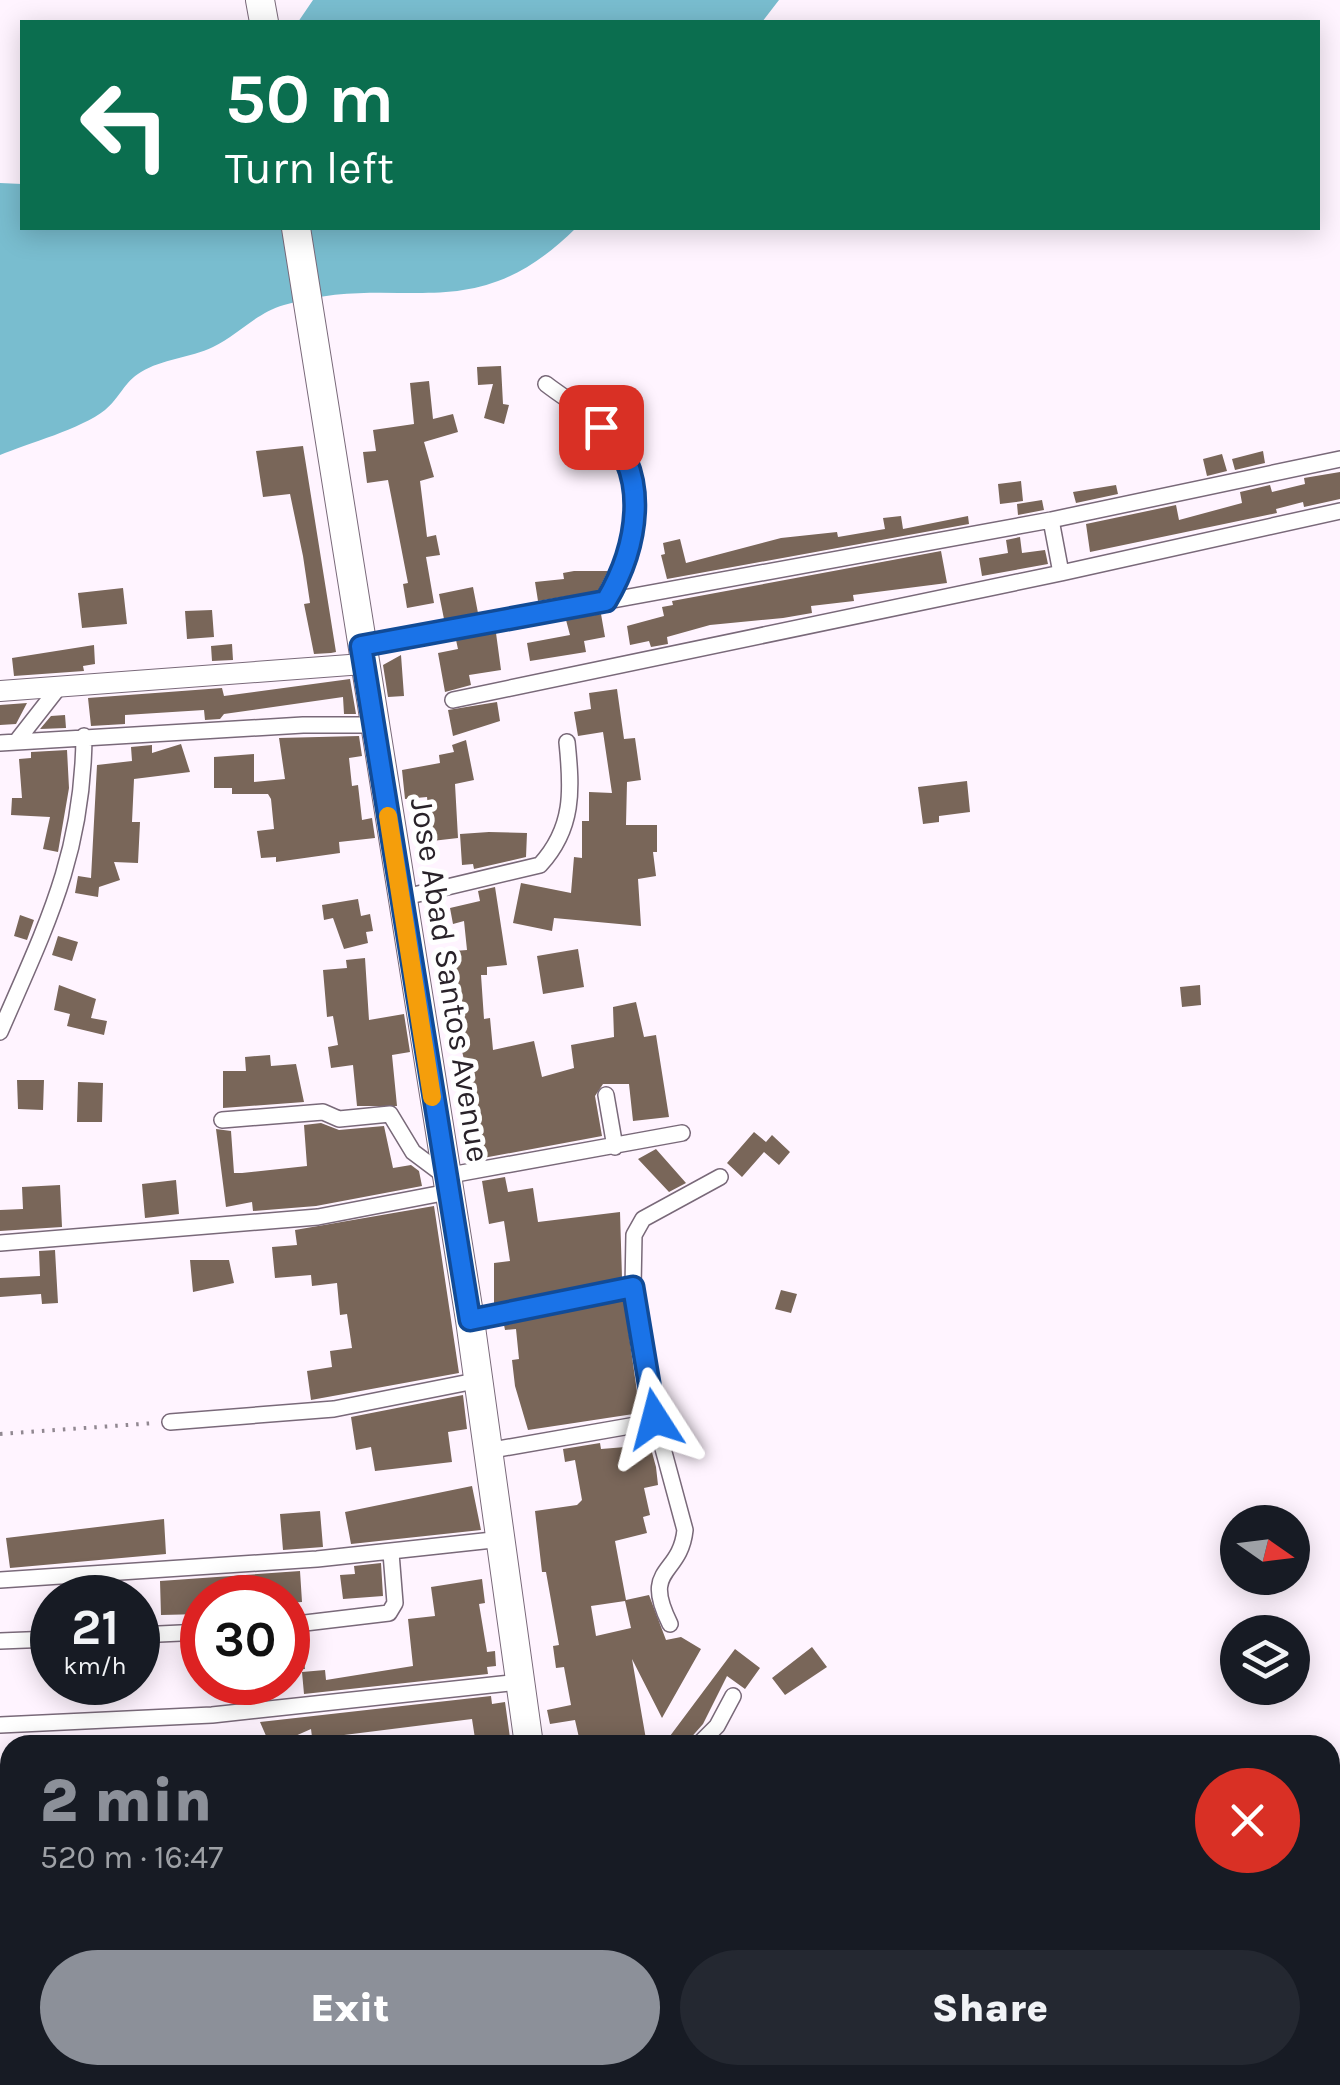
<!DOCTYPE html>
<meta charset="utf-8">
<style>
body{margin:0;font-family:Karla,sans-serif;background:#242831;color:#f1f3f6;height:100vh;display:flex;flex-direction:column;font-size:38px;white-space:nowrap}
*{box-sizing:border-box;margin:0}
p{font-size:32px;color:#9ea1a6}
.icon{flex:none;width:55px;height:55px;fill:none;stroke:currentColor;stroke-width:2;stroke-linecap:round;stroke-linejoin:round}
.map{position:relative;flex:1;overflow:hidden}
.drawer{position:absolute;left:0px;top:1735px;width:1340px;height:350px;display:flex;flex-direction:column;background:#171b24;border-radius:30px 30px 0 0;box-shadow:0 5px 25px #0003}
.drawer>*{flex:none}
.banner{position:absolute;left:20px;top:20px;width:1300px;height:210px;border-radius:0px;box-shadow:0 5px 25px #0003;background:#0b6e4f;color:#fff;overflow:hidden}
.needle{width:65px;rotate:104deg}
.controls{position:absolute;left:1220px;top:1505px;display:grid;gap:20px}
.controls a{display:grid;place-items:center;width:90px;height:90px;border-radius:50%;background:#171b24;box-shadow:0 5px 25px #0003;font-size:50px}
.speed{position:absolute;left:30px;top:1575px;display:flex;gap:20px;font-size:50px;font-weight:700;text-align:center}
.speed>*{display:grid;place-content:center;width:130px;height:130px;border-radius:50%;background:#171b24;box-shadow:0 5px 25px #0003;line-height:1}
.speed small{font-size:25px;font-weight:400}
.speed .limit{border:15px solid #d22;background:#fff;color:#111}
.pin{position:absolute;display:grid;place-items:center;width:85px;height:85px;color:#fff;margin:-42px;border-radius:20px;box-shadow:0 5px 15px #0006}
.me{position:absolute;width:110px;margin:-55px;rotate:351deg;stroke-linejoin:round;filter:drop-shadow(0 0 8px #0008)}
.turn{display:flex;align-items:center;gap:35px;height:210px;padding:0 40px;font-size:45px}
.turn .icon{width:130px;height:130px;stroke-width:2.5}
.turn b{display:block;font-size:70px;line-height:85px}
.round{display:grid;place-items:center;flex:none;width:105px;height:105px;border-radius:52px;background:#242831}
.headline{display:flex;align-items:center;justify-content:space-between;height:170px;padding:0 40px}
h1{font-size:60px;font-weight:800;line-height:75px;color:#8c9099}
.cta{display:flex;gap:20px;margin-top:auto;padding:20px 40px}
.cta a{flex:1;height:115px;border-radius:60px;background:#8c9099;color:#fff;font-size:40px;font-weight:800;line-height:115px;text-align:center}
.cta a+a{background:#242831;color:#f1f3f6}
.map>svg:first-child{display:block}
.water{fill:#79bdcf}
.building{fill:#796659;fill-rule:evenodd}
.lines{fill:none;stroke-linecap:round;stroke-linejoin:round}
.minor-casing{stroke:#796979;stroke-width:18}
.tertiary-casing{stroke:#796979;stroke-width:22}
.trunk-casing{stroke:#796979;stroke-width:30}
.path{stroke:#918891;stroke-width:4;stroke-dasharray:2.5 8;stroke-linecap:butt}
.minor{stroke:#fff;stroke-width:15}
.tertiary{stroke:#fff;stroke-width:20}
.trunk{stroke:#fff;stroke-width:28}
.route-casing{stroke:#114b97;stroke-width:25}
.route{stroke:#1a73e8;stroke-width:18}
.slow{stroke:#f59e0b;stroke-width:18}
.labels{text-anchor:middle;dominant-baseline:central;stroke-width:10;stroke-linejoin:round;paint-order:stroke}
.street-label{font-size:32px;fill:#292229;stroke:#fff}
</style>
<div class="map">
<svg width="1340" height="2085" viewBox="0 0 1340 2085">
<rect width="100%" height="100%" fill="#fff4ff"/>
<path class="water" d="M313 0H779L762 22H298Z
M0 183 22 184V228H576C470 333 403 270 284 305 256 313 238 335 213 347 190 358 162 359 141 372 124 382 119 399 105 410 81 429 29 443 0 455Z"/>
<path class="building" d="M501 366 503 404 509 405 504 424 484 418 493 384 478 385 477 367Z
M429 381 433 419 453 414 458 432 424 442 434 477 420 481 427 537 436 535 440 555 426 557 434 603 407 608 403 584 408 583 388 480 367 483 363 452 376 451 373 430 414 424 410 383Z
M303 446 336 652 331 653 314 654 304 604 310 603 303 556 290 494 263 497 256 451Z
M1263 451 1265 463 1235 470 1232 459Z
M1222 454 1227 471 1207 476 1203 459Z
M1340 472V499L1304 507 1303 502 1276 509 1277 513 1090 552 1086 524 1176 505 1179 520 1242 503 1240 492 1270 485 1272 492 1305 484 1304 478Z
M1021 481 1023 501 1000 504 998 484Z
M1116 485 1118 494 1076 503 1073 492Z
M1042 500 1044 510 1018 515 1017 504Z
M901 516 903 529 968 516 969 524 667 579 661 555 665 554 663 543 680 539 686 563 781 538 837 532 838 537 885 529 883 518Z
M1020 537 1022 553 1045 550 1048 564 982 576 979 558 1008 553 1006 540Z
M941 551 947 583 853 595 854 601 811 606 812 613 783 618 710 625 667 637 668 644 651 647 649 641 630 645 627 626 664 616 662 607 673 605 672 601Z
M574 571H608L598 591 538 601 535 582 564 579 563 573Z
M473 587 478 613 444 619 439 594Z
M123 588 127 624 82 628 78 593Z
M212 610 214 637 187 639 185 611Z
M601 614 605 637 584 641 586 652 530 661 527 643 570 635 566 620Z
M496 633 501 670 469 675 471 685 445 692 438 653 458 649 456 640Z
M232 644 233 660 212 661 211 646Z
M94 645 95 664 83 666 84 671 14 676 12 658Z
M401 655 404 696 388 697 383 665Z
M350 679 356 714H344L343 697 224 714 220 719 205 720 204 710 125 715V724L91 726 88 698 222 688 224 696Z
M617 689 624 739 635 738 641 780 627 782 626 825H657V852H653L656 876 638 879 641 926 554 918 552 931 513 923 521 883 571 893 574 857 582 858V821H589V792L612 793 603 732 578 736 574 712 591 709 589 693Z
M497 702 500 721 453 736 448 710Z
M27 703 16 724 0 725V705Z
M65 715 66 728 40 729 51 716Z
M359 736 362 756 349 758 352 786 358 785 362 820 372 818 375 838 339 842 340 853 276 862V857L261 858 257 831 274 829 271 799 268 794H232V788H214V757L254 754V782L285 779 279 738Z
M466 740 474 780 455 784 458 838 432 841 427 797 405 799 402 770 440 763 439 755 454 752 452 745Z
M181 744 190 772 134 779 132 822H140L138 863 114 862 120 880 99 887 98 897 75 893 78 876 91 878 97 765 132 761 131 747 152 745V753Z
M67 750 69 788 58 852 43 849 50 817 11 815 12 798H22L19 759 31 758V752Z
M967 781 970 812 939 816V822L923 824 918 787Z
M489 832 527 833 526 857 474 869 473 864 462 865 460 834Z
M495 887 507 965 487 967V975H481L484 1019 490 1018 493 1050 534 1041 542 1077 574 1068 571 1045 614 1037 613 1007 636 1002 644 1037 656 1035 669 1117 633 1121 629 1084H603L595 1096 602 1136 483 1158 467 1102 474 1101 455 1022 462 1021 454 951 467 950 464 921 453 924 450 908 480 901 478 891Z
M358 899 361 916 370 914 373 931 366 932 368 943 344 949 333 918 324 920 322 905Z
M20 915 34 920 27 940 14 936Z
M58 936 78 942 72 961 52 955Z
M578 949 584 987 543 994 537 956Z
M365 958 369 1020 404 1014 410 1052 392 1055 397 1106H357L353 1065 331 1068 328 1047 338 1045 333 1016 327 1017 323 970 347 968 346 960Z
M59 985 96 999 91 1018 107 1021 104 1035 67 1026 70 1014 54 1010Z
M1200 985 1201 1005 1182 1007 1180 987Z
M270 1055 271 1066 296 1064 304 1102 223 1108V1071H246L245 1057Z
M17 1080H44L43 1110 18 1109Z
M78 1082 103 1083 102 1122H77Z
M321 1123 339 1130 384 1126 393 1168 411 1165 419 1171 422 1186 316 1206 253 1211 252 1202 226 1207 216 1129 231 1131 234 1173H242L307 1166 304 1125Z
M754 1132 766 1142 772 1135 790 1152 779 1165 764 1152 742 1177 727 1163Z
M656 1149 686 1183 669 1192 638 1159Z
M505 1177 508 1192 533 1188 538 1222 620 1212 622 1278 494 1304V1263L510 1261 504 1221 489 1224 482 1181Z
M176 1180 179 1214 145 1218 142 1184Z
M60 1185 62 1227 0 1231V1210L23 1209 22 1187Z
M434 1206 459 1373 311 1400 307 1371 332 1367 330 1351 352 1348 347 1314 340 1315 337 1283 312 1286 311 1275 275 1278 272 1247 297 1245 295 1230Z
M55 1250 58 1303 42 1304 41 1294 0 1297V1278L40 1276 39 1251Z
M190 1260H229L234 1283 193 1292Z
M781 1290 797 1294 791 1313 775 1309Z
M624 1300 640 1413 528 1430 515 1386 512 1360 519 1359 516 1329 505 1330 504 1325Z
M463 1395 467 1429 448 1432 452 1462 375 1471 371 1447 356 1450 351 1417Z
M600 1443 601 1449 650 1445 656 1467 658 1485 644 1488 650 1515 643 1517 647 1533 615 1541 626 1600 649 1595 666 1640 681 1637 701 1649 662 1718 632 1659 647 1745H605L603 1737 580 1742 575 1720 550 1724 547 1710 571 1705 564 1667 556 1668 553 1646 559 1645 546 1572H542L535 1511 577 1505 582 1500 575 1460 565 1462 563 1449ZM625 1601 631 1628 596 1636 591 1606Z
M472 1486 481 1530 351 1544 345 1512Z
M320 1511 323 1547 283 1550 280 1514Z
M164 1519 166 1554 10 1568 6 1538Z
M381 1563 383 1596 343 1599 340 1575 355 1574 354 1566Z
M300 1571 302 1602 288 1603V1598H202V1614L161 1615 160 1581Z
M482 1579 485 1603 479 1604 487 1652 495 1651 496 1666 487 1667 488 1674 304 1694 302 1672 325 1670 326 1680 413 1666 408 1619 435 1616 431 1587Z
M301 1635 305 1669 288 1671V1636Z
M812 1647 827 1667 785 1695 772 1678Z
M735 1649 760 1668 745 1689 727 1676 703 1724 688 1741 674 1745 670 1736Z
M491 1696 492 1704 505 1702 511 1745H476L472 1719 336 1736 312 1737 311 1729 275 1745H270L260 1722Z"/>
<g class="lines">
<defs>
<path id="minor" d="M546 384C569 402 603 420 619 444 651 490 631 558 606 601
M1051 520 1061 573 1340 511
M361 646 1051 520 1340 459
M453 700 1061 573
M16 742 59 687
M0 743 303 725H374
M401 898 540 865C574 828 572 790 567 742
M0 1032C46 926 83 855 84 736
M606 1095 615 1147
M222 1120 323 1112 339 1119 390 1114 413 1152 445 1176 682 1133
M0 1243 318 1217 448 1192
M470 1320 633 1287
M655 1419 685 1530C680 1577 641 1566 670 1624
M170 1422 334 1409 475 1381
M487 1451 653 1422 633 1287 634 1235 643 1219 720 1177
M0 1580 317 1559 502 1539
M288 1625 389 1613 395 1603 391 1553
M138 1635 202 1632
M0 1641 52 1639
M0 1725 212 1715 520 1682
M698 1745 717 1726 733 1696
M0 2038 10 2035
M358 2075 362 2085"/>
<path id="tertiary" d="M0 691 363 664"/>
<path id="trunk" d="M260 0 264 22
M296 228 470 1320 529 1745
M574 2075 576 2085"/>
</defs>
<use href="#minor" class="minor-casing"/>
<use href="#tertiary" class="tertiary-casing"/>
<use href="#trunk" class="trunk-casing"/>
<path class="path" d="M0 1434 155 1423"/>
<use href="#minor" class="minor"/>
<use href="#tertiary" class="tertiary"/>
<use href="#trunk" class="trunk"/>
</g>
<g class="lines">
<defs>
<path id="route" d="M601 427C653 472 637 549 606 601L361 646 470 1320 633 1287 655 1419"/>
</defs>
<use href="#route" class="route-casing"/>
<use href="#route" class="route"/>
<path class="slow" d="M388 816 432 1097"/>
</g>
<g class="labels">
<g class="street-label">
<text transform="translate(450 980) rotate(81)">Jose Abad Santos Avenue</text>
</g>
</g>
</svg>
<div class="controls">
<a><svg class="needle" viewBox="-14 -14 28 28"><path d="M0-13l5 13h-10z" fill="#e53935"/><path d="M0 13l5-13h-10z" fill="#9ea1a6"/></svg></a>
<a><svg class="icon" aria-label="layers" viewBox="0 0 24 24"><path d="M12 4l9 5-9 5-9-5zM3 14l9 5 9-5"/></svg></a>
</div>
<div class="speed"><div>21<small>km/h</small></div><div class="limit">30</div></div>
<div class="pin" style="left:601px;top:427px;background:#d93025"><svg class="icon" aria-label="arrive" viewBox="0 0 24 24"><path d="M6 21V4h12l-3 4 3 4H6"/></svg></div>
<svg class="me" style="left:655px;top:1419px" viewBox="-20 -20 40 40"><path d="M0-17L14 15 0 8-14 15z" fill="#1a73e8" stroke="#fff" stroke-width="4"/></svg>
<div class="banner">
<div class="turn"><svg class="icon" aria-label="left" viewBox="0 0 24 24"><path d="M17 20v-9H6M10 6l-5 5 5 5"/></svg><div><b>50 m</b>Turn left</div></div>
</div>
<section class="drawer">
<div class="headline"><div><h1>2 min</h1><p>520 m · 16:47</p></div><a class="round" style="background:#d93025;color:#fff"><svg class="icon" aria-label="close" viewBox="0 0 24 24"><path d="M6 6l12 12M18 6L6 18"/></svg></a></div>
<div class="cta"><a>Exit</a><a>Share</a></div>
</section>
</div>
